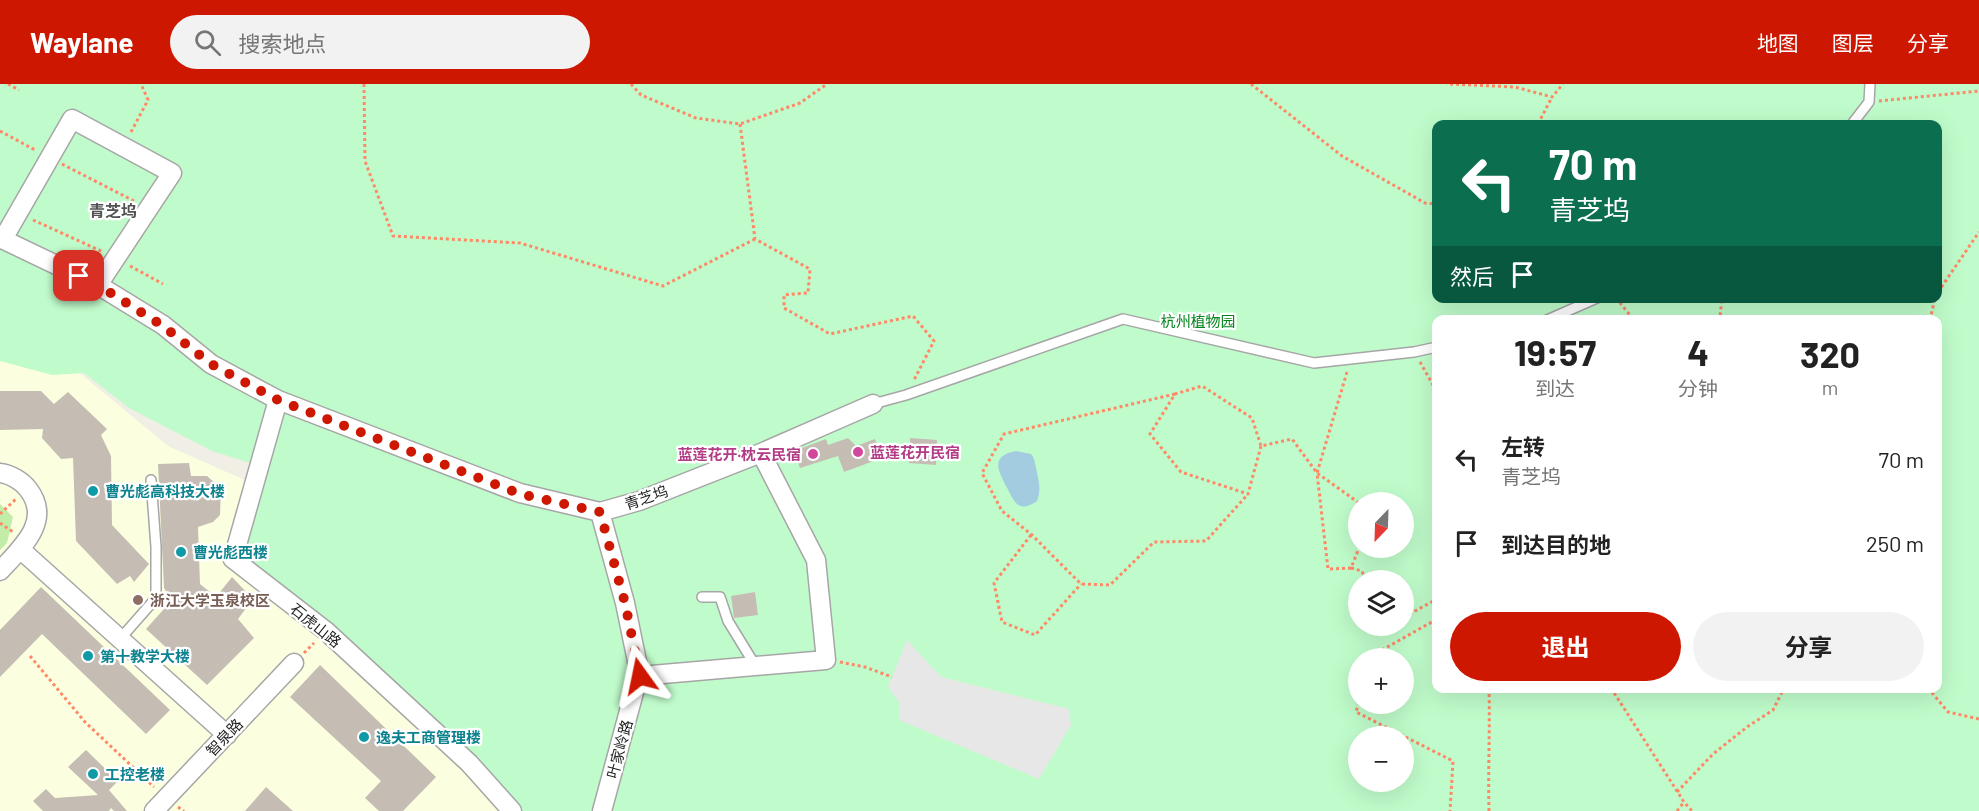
<!DOCTYPE html>
<html lang="zh">
<meta charset="utf-8">
<style>
body{margin:0;font-family:Barlow,"Noto Sans SC",sans-serif;background:#f2f2f2;color:#222;height:100vh;display:flex;flex-direction:column;font-size:22px;white-space:nowrap}
*{box-sizing:border-box;margin:0}
p{font-size:20px;color:#767676}
.icon{flex:none;width:33px;height:33px;fill:none;stroke:currentColor;stroke-width:2;stroke-linecap:round;stroke-linejoin:round}
.map{position:relative;flex:1;overflow:hidden}
.side{position:absolute;left:1432px;top:231px;width:510px;height:378px;display:flex;flex-direction:column;background:#fff;border-radius:12px;box-shadow:0 6px 24px #0002}
.side>*{flex:none}
.hud{position:absolute;left:1432px;top:36px;width:510px;height:183px;border-radius:12px;box-shadow:0 6px 24px #0002;background:#0b6e4f;color:#fff;overflow:hidden}
.needle{width:39px;rotate:203deg}
.controls{position:absolute;left:1348px;top:408px;display:grid;gap:12px}
.controls a{display:grid;place-items:center;width:66px;height:66px;border-radius:50%;background:#fff;box-shadow:0 6px 24px #0002;font-size:30px}
.pin{position:absolute;display:grid;place-items:center;width:51px;height:51px;color:#fff;margin:-26px;border-radius:12px;box-shadow:0 3px 9px #0006}
.me{position:absolute;width:66px;margin:-33px;rotate:348deg;stroke-linejoin:round;filter:drop-shadow(0 0 4px #0008)}
.turn{display:flex;align-items:center;gap:21px;height:126px;padding:0 18px;font-size:27px}
.turn .icon{width:78px;height:78px;stroke-width:2.5}
.turn b{display:block;font-size:42px;line-height:51px}
.then{display:flex;align-items:center;height:57px;padding:0 18px;background:#0003;gap:12px;font-size:22px}
.eta{display:flex;justify-content:space-evenly;align-items:center;height:102px;text-align:center}
.eta b{font-size:36px;font-weight:700;line-height:42px}
.cta{display:flex;gap:12px;margin-top:auto;padding:12px 18px}
.cta a{flex:1;height:69px;border-radius:36px;background:#ce1700;color:#fff;font-size:24px;font-weight:700;line-height:69px;text-align:center}
.cta a+a{background:#f2f2f2;color:#222}
ul{padding:0;list-style:none}
li{display:flex;align-items:center;gap:18px;height:84px;padding:0 18px}
li div{flex:1}
li b{display:block;font-size:22px}
li em{font-style:normal}
header{display:flex;align-items:center;gap:36px;box-sizing:border-box;height:84px;padding:0 30px;background:#ce1700;color:#fff}
header strong{font-size:28px}
nav{display:flex;gap:33px;margin-inline-start:auto;font-size:21px}
.search{width:420px;height:54px;background:#f2f2f2;display:flex;align-items:center;gap:15px;box-sizing:border-box;padding:0 21px;border-radius:33px;color:#767676;font-size:22px}
.map>svg:first-child{display:block}
.education{fill:#fbffdf}
.grass{fill:#c2eda8}
.park{fill:#c0fccb;fill-rule:evenodd}
.parking{fill:#e7e7e7}
.water{fill:#a3cce0}
.building{fill:#c5bdb4}
.lines{fill:none;stroke-linecap:round;stroke-linejoin:round}
.lane-casing{stroke:#a6a6a6;stroke-width:12}
.street-casing{stroke:#a6a6a6;stroke-width:21}
.path{stroke:#ff8867;stroke-width:3;stroke-dasharray:3 3;stroke-linecap:butt}
.lane{stroke:#fff;stroke-width:9}
.street{stroke:#fff;stroke-width:18}
.route{stroke:#ce1700;stroke-width:10;stroke-dasharray:0 18}
.hotel-dot{fill:#d1479c;stroke:#fff;stroke-width:2}
.culture-dot{fill:#0f9aa8;stroke:#fff;stroke-width:2}
.education-dot{fill:#8d6e63;stroke:#fff;stroke-width:2}
.labels{text-anchor:middle;dominant-baseline:central;stroke-width:4.5;stroke-linejoin:round;paint-order:stroke}
.park-label{font-size:15px;fill:#06851e;stroke:#fff}
.hotel-label{font-size:15px;font-weight:bold;fill:#b23c85;stroke:#fff;text-anchor:start}
.culture-label{font-size:15px;font-weight:bold;fill:#0d838f;stroke:#fff;text-anchor:start}
.street-label{font-size:15px;fill:#1f1f1f;stroke:#fff}
.education-label{font-size:15px;font-weight:bold;fill:#785e54;stroke:#fff;text-anchor:start}
.neighbourhood-label{font-size:16px;font-weight:bold;fill:#525252;stroke:#fff}
</style>
<header>
<strong>Waylane</strong>
<div class="search"><svg class="icon" aria-label="search" viewBox="0 0 24 24"><circle cx="10" cy="10" r="6"/><path d="M15 15l6 6"/></svg>搜索地点</div>
<nav><a>地图</a><a>图层</a><a>分享</a></nav>
</header>
<div class="map">
<svg width="1979" height="727" viewBox="0 0 1979 727">
<rect width="100%" height="100%" fill="#f0eee5"/>
<path class="education" d="M0 228 23 242 168 362 247 397 327 556 508 727H0Z"/>
<path class="grass" d="M0 420 13 433 7 459 0 466Z"/>
<path class="park" d="M0 0H1979V727H506L378 599 232 486 263 383 212 367 129 324 84 289 52 291 0 277ZM1437 40H1938V214H1437ZM1437 236H1938V604H1437ZM1359 418H1404V464H1359ZM1359 496H1404V542H1359ZM1359 574H1404V620H1359ZM1359 652H1404V698H1359Z"/>
<path class="parking" d="M907 556 941 593 1069 625 1071 641 1039 695 899 636V618L888 603Z"/>
<path class="water" d="M1016 367 1031 370C1035 375 1034 377 1036 383 1038 396 1042 404 1037 417 1017 431 1014 416 1006 402 998 386 990 372 1016 367Z"/>
<path class="building" d="M0 307H41L54 320 68 308 107 345 101 351 111 372 112 441 149 480 134 498 130 492 117 500 76 457 73 374 61 375 42 354 43 345 0 346Z
M848 354 856 362 875 355 882 374 844 388 838 372 800 384 794 367 826 355 828 361Z
M910 354 937 356 936 381 909 379Z
M189 379 191 392H207L221 404 220 431 213 438 198 443 200 500 216 513 232 493 253 515 238 535 254 554 207 601 146 545 172 516 164 504 158 380Z
M41 503 170 626 146 650 42 550 0 593V546Z
M755 508 758 531 734 534 731 512Z
M320 581 436 693 403 727H379L365 714 381 697 290 613Z
M86 666 118 697 109 706 127 727H114L111 724 109 727H43L33 717 46 705 55 714 98 711 68 683Z
M266 703 293 727H245Z"/>
<g class="lines">
<defs>
<path id="lane" d="M1852 40 1869 18 1870 0
M1547 236 1597 214
M873 320 906 311 1123 235 1314 279 1414 268 1437 263
M702 513H720L728 537 755 581
M120 555 156 514V463L151 396"/>
<path id="street" d="M0 154 98 201 163 241 211 280 278 316 520 409 600 428 639 417 761 369 873 320
M3 155 72 35 172 89 98 201
M278 316 233 475 326 547 469 679 512 727
M0 389C10 390 22 397 28 405 53 437 21 464 0 487
M600 428 625 519 640 592 636 601 602 727
M20 465 227 651
M640 592 826 576 816 476 761 369
M154 727 294 579"/>
</defs>
<use href="#lane" class="lane-casing"/>
<use href="#street" class="street-casing"/>
<path class="path" d="M8 0 19 6
M364 0 365 77 393 152 520 159 663 202 755 155
M631 0 641 11 696 34 740 40 800 19 827 0
M1251 0 1342 72 1425 119 1437 120
M1450 0 1515 3 1552 13 1563 0
M1879 17 1979 7
M740 40 755 155 810 185 808 209 784 211V224L830 250 913 232 934 257 914 296
M1538 40 1552 13
M0 47 35 66
M131 48 148 16 141 0
M62 80 134 117
M33 136 103 168
M130 182 163 200
M1938 208 1979 148
M1616 214 1634 236
M1717 236 1720 233 1722 214
M1930 236 1935 214
M1420 278 1437 308
M1347 288 1317 389 1328 485 1351 484 1359 464
M1175 310 1004 350 982 389 1002 427 1032 451 1081 500 1110 501 1154 458 1206 457 1248 410
M1261 362 1248 410 1181 388 1150 350 1175 310 1202 302 1252 334 1261 362 1292 355 1317 389 1359 419
M0 430 16 415
M0 439 13 448
M1031 451 994 499 1002 538 1035 551 1081 500
M1351 484 1362 487 1365 496
M1404 533 1437 515
M1382 542 1386 544 1391 542
M304 569 314 559
M30 572 85 638 154 703
M1374 574 1375 570 1437 535
M840 578 865 583 892 593
M1489 604C1490 646 1488 686 1489 727
M1611 604 1684 718 1692 727
M1928 604 1948 628 1979 635
M1359 618 1356 628 1453 677 1450 727
M1677 708 1713 670 1747 643 1773 626 1784 604
M178 723 184 727
M1677 727 1684 718"/>
<use href="#lane" class="lane"/>
<use href="#street" class="street"/>
</g>
<g class="lines">
<path class="route" d="M79 192 98 201 163 242 211 280 278 316 520 410 600 428 625 519 640 592"/>
</g>
<g class="hotel-dot">
<circle cx="858" cy="368" r="6"/>
<circle cx="813" cy="370" r="6"/>
</g>
<g class="culture-dot">
<circle cx="93" cy="407" r="6"/>
<circle cx="181" cy="468" r="6"/>
<circle cx="88" cy="572" r="6"/>
<circle cx="364" cy="653" r="6"/>
<circle cx="93" cy="690" r="6"/>
</g>
<circle class="education-dot" cx="138" cy="516" r="6"/>
<g class="labels">
<g class="park-label">
<text x="1198" y="237">杭州植物园</text>
</g>
<g class="hotel-label">
<text x="870" y="368">蓝莲花开民宿</text>
<text x="801" y="370" text-anchor="end">蓝莲花开·枕云民宿</text>
</g>
<g class="culture-label">
<text x="105" y="407">曹光彪高科技大楼</text>
<text x="193" y="468">曹光彪西楼</text>
<text x="100" y="572">第十教学大楼</text>
<text x="376" y="653">逸夫工商管理楼</text>
<text x="105" y="690">工控老楼</text>
</g>
<g class="street-label">
<text transform="translate(646 413) rotate(-19)">青芝坞</text>
<text transform="translate(316 541) rotate(39)">石虎山路</text>
<text transform="translate(224 653) rotate(-46)">智泉路</text>
<text transform="translate(619 665) rotate(-75)">叶家岭路</text>
</g>
<g class="education-label">
<text x="150" y="516">浙江大学玉泉校区</text>
</g>
<g class="neighbourhood-label">
<text x="113" y="126">青芝坞</text>
</g>
</g>
</svg>
<div class="controls">
<a><svg class="needle" viewBox="-14 -14 28 28"><path d="M0-13l5 13h-10z" fill="#e53935"/><path d="M0 13l5-13h-10z" fill="#767676"/></svg></a>
<a><svg class="icon" aria-label="layers" viewBox="0 0 24 24"><path d="M12 4l9 5-9 5-9-5zM3 14l9 5 9-5"/></svg></a>
<a>+</a>
<a>−</a>
</div>
<div class="pin" style="left:79px;top:192px;background:#d93025"><svg class="icon" aria-label="arrive" viewBox="0 0 24 24"><path d="M6 21V4h12l-3 4 3 4H6"/></svg></div>
<svg class="me" style="left:640px;top:592px" viewBox="-20 -20 40 40"><path d="M0-17L14 15 0 8-14 15z" fill="#ce1700" stroke="#fff" stroke-width="4"/></svg>
<div class="hud">
<div class="turn"><svg class="icon" aria-label="left" viewBox="0 0 24 24"><path d="M17 20v-9H6M10 6l-5 5 5 5"/></svg><div><b>70 m</b>青芝坞</div></div>
<div class="then">然后<svg class="icon" aria-label="arrive" viewBox="0 0 24 24"><path d="M6 21V4h12l-3 4 3 4H6"/></svg></div>
</div>
<section class="side">
<div class="eta">
<div><b>19:57</b><p>到达</p></div>
<div><b>4</b><p>分钟</p></div>
<div><b>320</b><p>m</p></div>
</div>
<ul>
<li><svg class="icon" aria-label="left" viewBox="0 0 24 24"><path d="M17 20v-9H6M10 6l-5 5 5 5"/></svg><div><b>左转</b><p>青芝坞</p></div><em>70 m</em></li>
<li><svg class="icon" aria-label="arrive" viewBox="0 0 24 24"><path d="M6 21V4h12l-3 4 3 4H6"/></svg><div><b>到达目的地</b></div><em>250 m</em></li>
</ul>
<div class="cta"><a>退出</a><a>分享</a></div>
</section>
</div>
